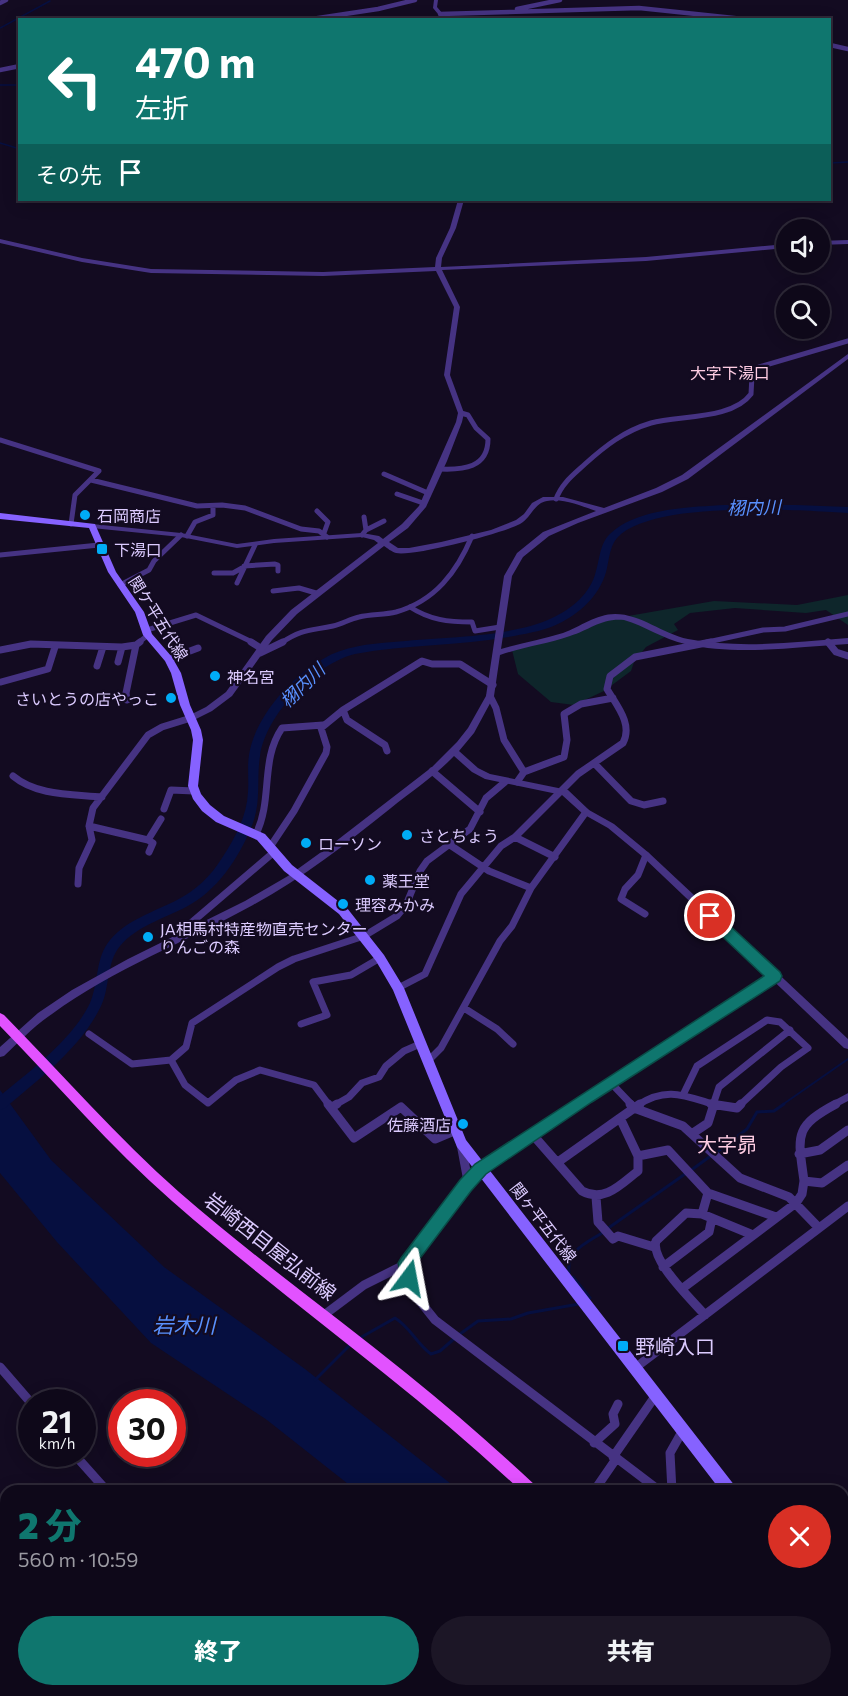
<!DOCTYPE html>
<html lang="ja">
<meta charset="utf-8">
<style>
body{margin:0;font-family:Commissioner,"Noto Sans JP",sans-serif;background:#1c1626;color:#f1f3f6;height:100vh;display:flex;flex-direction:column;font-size:22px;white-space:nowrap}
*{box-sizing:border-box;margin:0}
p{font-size:20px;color:#9b9aa2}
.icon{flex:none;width:33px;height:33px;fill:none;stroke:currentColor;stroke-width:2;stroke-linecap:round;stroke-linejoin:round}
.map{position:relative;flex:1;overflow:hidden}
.details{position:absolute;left:0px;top:1485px;width:849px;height:212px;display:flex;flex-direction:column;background:#0e0819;border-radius:18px 18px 0 0;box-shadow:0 3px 15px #0003,0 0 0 2px #2e2938}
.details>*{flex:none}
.banner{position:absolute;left:18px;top:18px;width:813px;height:183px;border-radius:0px;box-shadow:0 3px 15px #0003,0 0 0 2px #2e2938;background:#0f766e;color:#fff;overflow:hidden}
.fabs{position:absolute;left:776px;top:219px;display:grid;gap:12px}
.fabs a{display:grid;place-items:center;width:54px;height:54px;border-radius:50%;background:#0e0819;box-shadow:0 3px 15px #0003,0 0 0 2px #2e2938;font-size:30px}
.speed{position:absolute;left:18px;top:1389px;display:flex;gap:12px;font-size:30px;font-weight:700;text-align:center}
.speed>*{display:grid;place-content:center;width:78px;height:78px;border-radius:50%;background:#0e0819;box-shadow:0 3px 15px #0003,0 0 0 2px #2e2938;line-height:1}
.speed small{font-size:15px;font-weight:400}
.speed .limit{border:9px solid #d22;background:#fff;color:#111}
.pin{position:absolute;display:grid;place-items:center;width:51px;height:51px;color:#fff;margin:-26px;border:3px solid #fff;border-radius:50%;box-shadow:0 2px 6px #0007}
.me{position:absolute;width:66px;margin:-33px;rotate:13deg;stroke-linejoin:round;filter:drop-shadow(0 0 4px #0008)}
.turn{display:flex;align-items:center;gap:21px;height:126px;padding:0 18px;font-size:27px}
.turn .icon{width:78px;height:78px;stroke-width:2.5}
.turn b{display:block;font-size:42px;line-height:51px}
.then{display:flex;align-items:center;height:57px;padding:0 18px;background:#0003;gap:12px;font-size:22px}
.round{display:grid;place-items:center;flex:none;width:63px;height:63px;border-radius:32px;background:#1c1626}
.head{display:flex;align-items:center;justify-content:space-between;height:102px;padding:0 18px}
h1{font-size:36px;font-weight:800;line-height:45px;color:#0f766e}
.button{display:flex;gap:12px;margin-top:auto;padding:12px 18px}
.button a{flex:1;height:69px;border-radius:36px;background:#0f766e;color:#fff;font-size:24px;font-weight:800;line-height:69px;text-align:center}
.button a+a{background:#1c1626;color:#f1f3f6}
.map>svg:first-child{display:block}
.green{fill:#0e262b}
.water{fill:#060f40}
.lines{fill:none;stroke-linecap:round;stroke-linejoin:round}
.stream-far2{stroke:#060f40;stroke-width:1.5}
.stream-far1{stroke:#060f40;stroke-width:2}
.stream{stroke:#060f40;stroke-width:3}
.canal{stroke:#060f40;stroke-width:9}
.river{fill:#060f40;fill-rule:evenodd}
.minor-far3{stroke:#463383;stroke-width:4.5}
.minor-far2{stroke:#463383;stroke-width:5}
.minor-far1{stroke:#463383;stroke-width:7}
.minor{stroke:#463383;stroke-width:9}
.tertiary{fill:#463383;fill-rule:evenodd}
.secondary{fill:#8662ff;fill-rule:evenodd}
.primary{fill:#e252ff;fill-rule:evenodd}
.route{fill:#0f766e;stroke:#0a4d48;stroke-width:1.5}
.poi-dot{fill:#00acf6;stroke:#130b21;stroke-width:2}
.labels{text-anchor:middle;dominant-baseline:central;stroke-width:4.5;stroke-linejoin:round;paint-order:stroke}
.far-quarter-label{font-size:16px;fill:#ffcde3;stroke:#130b21}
.poi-label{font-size:16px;fill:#dccbff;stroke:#130b21;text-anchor:start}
.street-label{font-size:16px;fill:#dccbff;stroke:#130b21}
.water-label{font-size:18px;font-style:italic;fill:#5991ff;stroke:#130b21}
.quarter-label{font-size:20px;fill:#ffcde3;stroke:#130b21}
.near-street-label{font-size:20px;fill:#dccbff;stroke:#130b21}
.near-poi-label{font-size:20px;fill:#dccbff;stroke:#130b21;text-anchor:start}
.near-water-label{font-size:21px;font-style:italic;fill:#5991ff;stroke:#130b21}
</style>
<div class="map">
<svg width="848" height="1696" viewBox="0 0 848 1696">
<rect width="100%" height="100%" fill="#130b21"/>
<path class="green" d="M848 595V625L826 610 806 613 735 608 690 613 674 624 678 630 646 647 634 662 631 671 604 691 574 705 551 702 518 674 512 650 611 619 714 601 797 605Z"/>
<path class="water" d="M0 1090 51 1160 164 1267 305 1369 460 1491H357L267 1420 151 1343 57 1242 0 1173Z
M583 1691H689L695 1696H590Z"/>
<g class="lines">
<path class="stream-far2" d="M0 28 50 1
M0 85H20
M0 143 20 149
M830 163 848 162"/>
<path class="stream-far1" d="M782 1105 848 1059"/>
<path class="stream" d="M717 1152 747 1129 757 1112 774 1111 784 1104
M690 1171 712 1155
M607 1229 685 1174
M569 1273C566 1251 586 1243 602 1233
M573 1277 590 1298 587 1300
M460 1334 478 1321 511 1319 528 1313 579 1304
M358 1339 395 1318C410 1327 417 1344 431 1354L440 1351 455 1338
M315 1380 351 1344"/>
<path class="canal" d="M0 1591 6 1600
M66 1690 71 1696"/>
<path class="river" d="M725 505H796L848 507V513C797 510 652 500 617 538 610 546 609 559 607 568 602 592 583 611 562 622 547 630 530 633 514 636 461 646 408 644 355 654 315 664 266 714 260 756 256 782 262 802 251 828 238 859 217 891 186 907 163 919 137 926 120 946 106 963 110 988 101 1006 81 1048 39 1079 5 1108L0 1110V1096C30 1071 73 1039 90 1003 99 982 95 958 110 940 128 919 154 912 177 900 195 891 211 876 222 858 235 838 247 816 248 792 249 779 247 767 249 755 255 717 290 678 323 659 344 646 369 644 393 642 439 637 510 638 552 618 572 609 591 593 596 571 600 558 600 542 611 533 638 508 691 507 725 505Z"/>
<path class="minor-far3" d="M0 3 6 0
M517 9 560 0
M440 14 639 8 753 20
M305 20 378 9 415 0
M830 45 848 49
M0 70 20 66"/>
<path class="minor-far2" d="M0 440 99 471 75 495 71 524
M440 469C463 470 488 468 488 439L476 428 468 415 461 413
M384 474 428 493
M91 480 197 506 222 505 245 508 301 529 319 531 327 537
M397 494 423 503
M556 499C562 483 573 475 585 464 605 446 624 431 651 423 679 415 732 420 751 394L752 376 759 367 848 341
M317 511 328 522 324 533
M364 517 366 530
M362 535 366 530 384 521
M187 536 195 522 213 515V507
M0 555 99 545
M244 566 275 564 278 565V571
M214 573H233L242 568
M237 583 255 545
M120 585 149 570 154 561 181 535
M273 591 299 588 316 593
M410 607C430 620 448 622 472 622L475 631 500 627
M147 630 196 615 254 643
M138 643 148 635
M281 643C302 629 309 631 333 626 342 624 350 619 359 617 371 614 384 615 396 612 435 601 457 572 472 536
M703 643 763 630 785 629 848 614"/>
<path class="minor-far1" d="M251 642 262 649
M828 642 836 652 848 656
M0 650 31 644 122 647 136 645 140 642
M260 653 283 642
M169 659 198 648
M118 662 122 647
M97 666 103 647
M1 682 48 669 55 647
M490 696 496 708 504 740 524 772 517 782
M127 700 126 693 136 645
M343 710 347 720 385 745 387 751
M594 763 631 801 644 805 663 801
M432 771 480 812
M524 772 564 757 567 740 564 714 581 704 613 698
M13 776C37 796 72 794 102 797
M164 809 171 790 194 791
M89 826 148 840
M256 834C273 800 260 760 282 728L323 725
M515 837 555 857
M450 845 489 871 531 888
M270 847 294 811 326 753 327 747 321 728 343 710 422 661 432 664H460L493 685
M149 852 153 843 148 840 161 819
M78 884 79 868 92 840 89 826 93 808 148 735 162 727 191 718
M645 914 621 899 625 889 638 875 646 855
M194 930 191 923 274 852
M398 988 425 974 461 894 501 846 515 837 578 774 623 743C633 724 617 706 607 689L610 676 635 657 711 642
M464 1008 497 1029 513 1044
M301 1024 327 1015 313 982 351 975 380 958
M89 1034 132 1064 171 1060 186 1047 192 1023 278 967 294 959 364 936 397 916 406 905 420 871 427 861 470 829 486 798 505 782
M171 1060 185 1085 208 1103 236 1080 260 1070 314 1085 329 1105
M427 1062 441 1048 500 941 512 926 531 888 586 812
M611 1083 632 1105
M683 1095 697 1066 767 1020 780 1022 808 1048 781 1067 740 1105
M335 1105 349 1097 362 1083 379 1077 386 1066 404 1051 420 1044
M575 1105 775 977
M638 1105C667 1086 685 1096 716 1105
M713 1105 719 1087 790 1030
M833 1105 848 1097"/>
<path class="minor" d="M328 1104 354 1138 401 1107 435 1139 454 1131
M577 1104 481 1169 465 1186 406 1264 415 1295 435 1320 660 1491
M630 1104 634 1108 683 1126 740 1178 789 1197 819 1228
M711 1104 737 1108 741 1104
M332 1107 337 1104
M693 1133 708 1123 714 1104
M533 1135 582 1191C605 1203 621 1184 638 1171V1156L620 1118 640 1104
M461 1144 467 1176 466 1183
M799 1154 820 1150 848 1130
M638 1156 668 1150 708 1193 776 1217
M558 1162 620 1118
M804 1181C798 1136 793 1127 836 1104
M596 1197 598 1222 613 1239 618 1236 654 1247
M702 1214 708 1193
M663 1267 709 1232 712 1218
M683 1288 796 1203 802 1194 804 1181 822 1183 848 1165
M324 1315 364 1285 406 1264
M705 1315C692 1300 650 1260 656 1241L686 1213 702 1214 753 1235
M0 1367 32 1404
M635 1368 848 1206
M594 1443 615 1424 613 1414 618 1404
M74 1454 107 1491
M613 1457 656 1395
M594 1491 616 1459
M672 1491 670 1453 683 1430
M843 1597 848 1592
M285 1690 290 1696"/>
<path class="tertiary" d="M434 0H438L437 7 448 20H443L433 8Z
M458 200H464L456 228 442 258 441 267 646 257 786 244V248L646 261 442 270 460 307 450 375 464 413 462 422 447 461 426 507 408 528 389 542 398 548H409L441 542 491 530 516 520 524 514 532 503 543 497H563L604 508 656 488 682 475 848 354V359L688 479 662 492 578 523 549 536 523 557 512 576 501 649C522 643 543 639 563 633 580 627 596 614 615 614 641 614 663 634 688 639 741 649 795 642 848 638V644C794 647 738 656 685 644 663 639 645 626 624 620 601 618 590 630 570 636 547 644 523 647 500 655L494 696 474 733 459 751 478 768 490 774 568 790 589 810 614 824 649 853 848 1039V1049L844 1048 643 857 608 828 583 814 562 795 485 779 472 772 454 756C435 776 412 791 391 808 346 844 303 878 253 905 186 942 113 969 52 1014 34 1026 19 1042 4 1056L0 1057V1047L38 1013 72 990 128 959 245 901 288 876 331 845 432 767 457 742 468 728 486 696 504 576 517 553 543 532 596 511C581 506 563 498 547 501 534 503 531 518 520 524 503 533 413 557 396 553 392 552 387 548 384 546L297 614 272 640 232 696 212 711 194 720H188L187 718 188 716 206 707 226 692 266 636 291 610 378 543 374 540 362 537 274 543 237 548 181 537 92 528 88 526 92 524 181 533 237 544 274 539 362 533 379 536 383 539 402 524 419 506 456 422 458 413 444 375 454 307 436 271 323 276 151 273 82 262 0 243V239L82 258 151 269 323 272 435 267 436 258 450 228Z
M848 240V244L819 245V241Z
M0 1656 6 1660V1679L0 1674Z
M14 1690H28L31 1696H16Z"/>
<path class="secondary" d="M0 513 95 524 116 572 144 612 152 634 172 657 181 673 190 705 201 730 203 740 198 786 201 794 210 805 224 816 265 834 292 865 347 908 384 955 404 988 466 1140 735 1486 737 1491H721L457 1147 393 990 376 961 339 914 284 871 257 840 216 822 202 811 193 799 188 786 193 740 191 730 180 705 171 673 165 661 143 635 135 612 108 572 89 528 0 519Z
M843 1617 848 1619V1633L843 1631Z"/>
<path class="primary" d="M0 1013 4 1015C62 1074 117 1137 179 1192 252 1256 331 1312 406 1373 451 1409 494 1447 536 1486L538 1491H521C411 1387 286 1301 172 1201 110 1147 57 1084 0 1026Z
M737 1690H755L758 1696H739Z"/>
</g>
<path class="route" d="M710 910 715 912 780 972 782 976 780 981 592 1102 486 1174 471 1191 415 1265 417 1278 415 1283 409 1285 403 1283 398 1263 401 1258 460 1180 475 1164 764 976 705 920 703 916 705 912Z"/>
<g class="poi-dot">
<circle cx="85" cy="515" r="6"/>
<rect x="96" y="543" width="12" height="12" rx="3"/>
<circle cx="215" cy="676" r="6"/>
<circle cx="171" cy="698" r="6"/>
<circle cx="407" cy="835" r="6"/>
<circle cx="306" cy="843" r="6"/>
<circle cx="370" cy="880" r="6"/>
<circle cx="343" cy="904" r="6"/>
<circle cx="148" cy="937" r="6"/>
<circle cx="463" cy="1124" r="6"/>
<rect x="617" y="1340" width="12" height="12" rx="3"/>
</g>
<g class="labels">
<g class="far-quarter-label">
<text x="730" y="372">大字下湯口</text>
</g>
<g class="poi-label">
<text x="97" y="515">石岡商店</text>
<text x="114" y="549">下湯口</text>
<text x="227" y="676">神名宮</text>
<text x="159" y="698" text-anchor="end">さいとうの店やっこ</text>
<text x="419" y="835">さとちょう</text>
<text x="318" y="843">ローソン</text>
<text x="382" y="880">薬王堂</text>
<text x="355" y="904">理容みかみ</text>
<text x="160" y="928">JA相馬村特産物直売センター<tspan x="160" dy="18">りんごの森</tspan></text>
<text x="451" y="1124" text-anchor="end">佐藤酒店</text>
</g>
<g class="street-label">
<text transform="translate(159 618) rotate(58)">関ケ平五代線</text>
<text transform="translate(544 1222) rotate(52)">関ヶ平五代線</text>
</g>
<g class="water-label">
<text transform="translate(754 507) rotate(-1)">栩内川</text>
<text transform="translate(302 685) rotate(-44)">栩内川</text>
</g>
<g class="quarter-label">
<text x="727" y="1144">大字昴</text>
</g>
<g class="near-street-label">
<text transform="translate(271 1246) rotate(38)">岩崎西目屋弘前線</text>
</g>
<g class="near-poi-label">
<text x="635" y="1346">野崎入口</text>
</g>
<g class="near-water-label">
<text x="184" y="1324">岩木川</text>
</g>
</g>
</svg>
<div class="fabs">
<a><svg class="icon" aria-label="sound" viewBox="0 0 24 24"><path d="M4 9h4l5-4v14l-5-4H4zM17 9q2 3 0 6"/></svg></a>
<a><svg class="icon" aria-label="search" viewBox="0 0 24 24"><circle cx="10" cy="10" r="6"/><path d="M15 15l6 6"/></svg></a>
</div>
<div class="speed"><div>21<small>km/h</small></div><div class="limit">30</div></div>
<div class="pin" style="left:710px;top:916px;background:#d93025"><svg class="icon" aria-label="arrive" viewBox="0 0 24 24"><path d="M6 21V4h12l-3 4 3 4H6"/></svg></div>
<svg class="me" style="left:409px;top:1278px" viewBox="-20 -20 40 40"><path d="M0-17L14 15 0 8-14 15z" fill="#0f766e" stroke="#fff" stroke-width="4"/></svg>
<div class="banner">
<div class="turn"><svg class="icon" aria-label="left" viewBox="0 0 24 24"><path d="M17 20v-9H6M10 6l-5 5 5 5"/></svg><div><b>470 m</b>左折</div></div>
<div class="then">その先<svg class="icon" aria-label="arrive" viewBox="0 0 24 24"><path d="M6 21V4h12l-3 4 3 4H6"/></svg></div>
</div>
<section class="details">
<div class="head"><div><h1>2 分</h1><p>560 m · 10:59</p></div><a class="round" style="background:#d93025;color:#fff"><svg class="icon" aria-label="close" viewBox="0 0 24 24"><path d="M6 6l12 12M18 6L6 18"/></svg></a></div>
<div class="button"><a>終了</a><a>共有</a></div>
</section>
</div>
